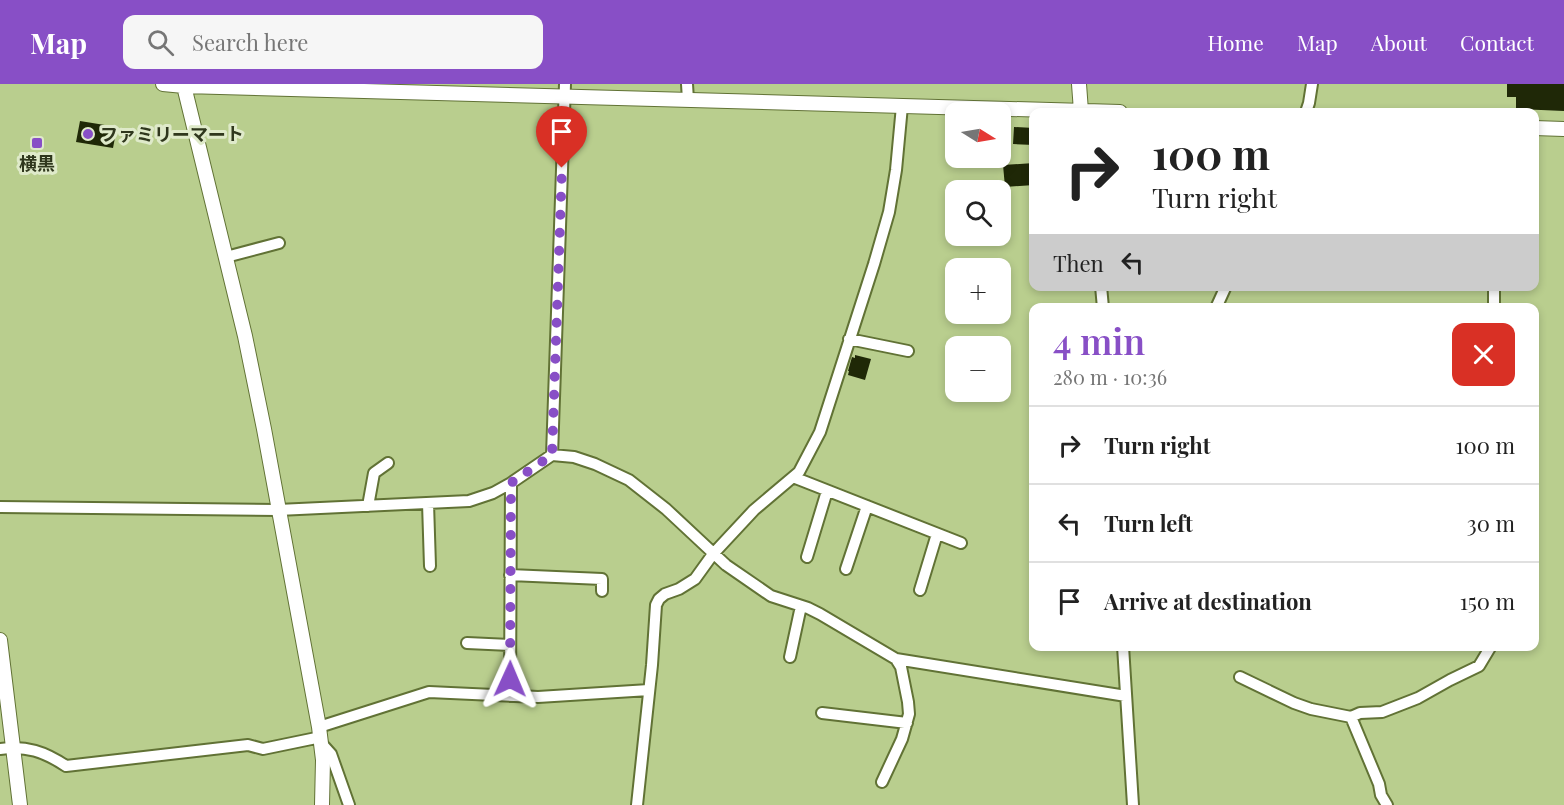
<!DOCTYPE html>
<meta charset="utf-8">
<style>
body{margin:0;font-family:"Playfair Display","Noto Sans JP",serif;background:#f6f6f6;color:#222;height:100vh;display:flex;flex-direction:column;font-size:22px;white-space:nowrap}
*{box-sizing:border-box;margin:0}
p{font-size:20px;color:#767676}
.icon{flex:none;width:33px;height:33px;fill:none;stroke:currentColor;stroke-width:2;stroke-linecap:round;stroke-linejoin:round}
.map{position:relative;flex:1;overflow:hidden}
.sheet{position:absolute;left:1029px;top:219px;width:510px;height:348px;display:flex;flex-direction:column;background:#fff;border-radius:12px;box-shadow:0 3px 9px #0003}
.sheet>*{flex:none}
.banner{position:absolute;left:1029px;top:24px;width:510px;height:183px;border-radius:12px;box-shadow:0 3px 9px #0003;background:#fff;color:#222;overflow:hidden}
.needle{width:39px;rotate:101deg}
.buttons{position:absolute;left:945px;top:18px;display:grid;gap:12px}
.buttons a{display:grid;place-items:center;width:66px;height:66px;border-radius:12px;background:#fff;box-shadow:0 3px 9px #0003;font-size:30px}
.pin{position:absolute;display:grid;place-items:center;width:51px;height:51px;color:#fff;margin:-62px -26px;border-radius:50% 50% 50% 0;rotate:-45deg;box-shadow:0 0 6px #0007}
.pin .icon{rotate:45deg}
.me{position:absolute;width:66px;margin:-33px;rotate:1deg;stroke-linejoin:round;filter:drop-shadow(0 0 4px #0008)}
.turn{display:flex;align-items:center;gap:21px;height:126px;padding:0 24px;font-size:27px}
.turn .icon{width:78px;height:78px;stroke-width:2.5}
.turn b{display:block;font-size:42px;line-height:51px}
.then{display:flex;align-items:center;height:57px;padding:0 24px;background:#0003;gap:12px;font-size:22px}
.round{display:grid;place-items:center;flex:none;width:63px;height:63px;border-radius:12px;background:#f6f6f6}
.summary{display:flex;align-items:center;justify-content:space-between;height:102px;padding:0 24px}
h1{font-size:36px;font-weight:600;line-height:45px;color:#884fc6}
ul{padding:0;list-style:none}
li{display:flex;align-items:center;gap:18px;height:78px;padding:0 24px;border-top:2px solid #e0e0e0}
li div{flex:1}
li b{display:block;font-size:22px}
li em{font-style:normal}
header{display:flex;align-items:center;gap:36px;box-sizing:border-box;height:84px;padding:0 30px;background:#884fc6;color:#fff}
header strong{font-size:28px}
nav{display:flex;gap:33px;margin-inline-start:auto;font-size:21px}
.search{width:420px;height:54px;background:#f6f6f6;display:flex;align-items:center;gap:15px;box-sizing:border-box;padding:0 21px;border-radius:12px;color:#767676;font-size:22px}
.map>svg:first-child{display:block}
.building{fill:#1f2807}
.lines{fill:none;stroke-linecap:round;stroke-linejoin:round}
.minor-casing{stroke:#617235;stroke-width:14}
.tertiary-casing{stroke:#617235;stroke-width:16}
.minor{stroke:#fff;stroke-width:10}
.tertiary{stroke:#fff;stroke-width:14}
.route{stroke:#884fc6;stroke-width:10;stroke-dasharray:0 18}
.poi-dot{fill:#884fc6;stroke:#dfeaca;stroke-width:2}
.labels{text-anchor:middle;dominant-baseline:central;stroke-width:6;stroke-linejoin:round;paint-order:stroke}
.poi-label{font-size:18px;font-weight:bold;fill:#2f371d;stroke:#dfeaca;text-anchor:start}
</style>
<header>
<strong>Map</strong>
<div class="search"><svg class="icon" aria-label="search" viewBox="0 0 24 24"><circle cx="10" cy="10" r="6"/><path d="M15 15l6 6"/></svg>Search here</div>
<nav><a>Home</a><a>Map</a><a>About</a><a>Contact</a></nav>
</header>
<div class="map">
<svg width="1564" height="721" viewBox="0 0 1564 721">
<rect width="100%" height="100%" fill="#b9ce8e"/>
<path class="building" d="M1507 0H1564V27L1516 25V13H1507Z
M80 37 117 43 113 64 76 58Z
M1014 43 1034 44V61L1013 60Z
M1034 79V101L1005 103 1003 81Z
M855 271 871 275 865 296 848 291 849 287H848L852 273 855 274Z"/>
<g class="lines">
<defs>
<path id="minor" d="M687 0 688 16
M1306 28 1309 19 1312 0
M226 173 279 159
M1101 202 1103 224
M1494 202V224
M1216 224 1226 202
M849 255 908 267
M552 371 565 0
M793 393 961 459
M428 419 430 482
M368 422 374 389 388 379
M0 423 278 426 469 417 493 409 511 399 552 371 574 373 595 380 629 396 666 425 726 481 771 512 808 524 820 530 896 575 1126 612
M807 473 827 407
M846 485 867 422
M510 491 602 495V507
M920 506 937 450
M467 559 510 561
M1123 562 1133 721
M790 573 801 522
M1240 593 1294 619 1311 625 1351 633 1360 629 1382 628 1418 614 1450 596 1479 582 1491 562
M510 612 511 399
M822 629 907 639
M1351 633 1379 700 1381 711 1387 721
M319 643 429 608 538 613 649 606
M322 660 331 670 349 721
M0 665C26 661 45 668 66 682L248 661 263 665 321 653
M882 698 902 655 909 630 908 618 901 583 896 575
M637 721 652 581 656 521 659 515 665 510 679 505 695 495 713 470 754 426 799 388 820 348 874 180 889 128 896 86 902 22"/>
<path id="tertiary" d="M163 0 184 2 1120 28
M1079 0 1081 27
M184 2 245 252 264 345 319 643 323 676 322 721
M1534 44 1564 45
M0 556 20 721"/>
</defs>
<use href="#minor" class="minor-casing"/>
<use href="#tertiary" class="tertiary-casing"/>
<use href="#minor" class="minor"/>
<use href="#tertiary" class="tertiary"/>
</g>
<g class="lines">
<path class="route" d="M510 595 511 399 552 371 562 84"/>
</g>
<g class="poi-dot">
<circle cx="88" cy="50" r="6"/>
<rect x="31" y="53" width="12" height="12" rx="3"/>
</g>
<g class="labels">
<g class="poi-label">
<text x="100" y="50">ファミリーマート</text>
<text x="37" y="79" text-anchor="middle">横黒</text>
</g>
</g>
</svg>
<div class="buttons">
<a><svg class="needle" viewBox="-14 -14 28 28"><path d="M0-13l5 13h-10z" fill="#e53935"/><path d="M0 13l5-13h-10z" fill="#767676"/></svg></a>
<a><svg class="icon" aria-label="search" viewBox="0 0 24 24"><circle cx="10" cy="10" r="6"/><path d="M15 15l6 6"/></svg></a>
<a>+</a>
<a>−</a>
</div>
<div class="pin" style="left:562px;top:84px;background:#d93025"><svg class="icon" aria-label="arrive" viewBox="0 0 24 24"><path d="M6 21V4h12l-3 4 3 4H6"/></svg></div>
<svg class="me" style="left:510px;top:595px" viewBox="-20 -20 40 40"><path d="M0-17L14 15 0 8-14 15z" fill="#884fc6" stroke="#fff" stroke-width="4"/></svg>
<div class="banner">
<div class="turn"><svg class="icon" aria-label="right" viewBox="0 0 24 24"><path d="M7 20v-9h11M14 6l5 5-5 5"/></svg><div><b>100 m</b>Turn right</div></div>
<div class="then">Then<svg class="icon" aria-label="left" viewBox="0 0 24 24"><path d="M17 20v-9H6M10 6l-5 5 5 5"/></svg></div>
</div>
<section class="sheet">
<div class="summary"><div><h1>4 min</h1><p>280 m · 10:36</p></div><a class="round" style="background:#d93025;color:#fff"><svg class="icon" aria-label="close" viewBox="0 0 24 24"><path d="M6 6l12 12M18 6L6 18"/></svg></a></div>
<ul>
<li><svg class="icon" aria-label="right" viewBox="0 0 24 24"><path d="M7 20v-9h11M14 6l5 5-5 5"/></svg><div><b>Turn right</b></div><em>100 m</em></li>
<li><svg class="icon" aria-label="left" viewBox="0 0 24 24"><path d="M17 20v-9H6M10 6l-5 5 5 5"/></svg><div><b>Turn left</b></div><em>30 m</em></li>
<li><svg class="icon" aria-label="arrive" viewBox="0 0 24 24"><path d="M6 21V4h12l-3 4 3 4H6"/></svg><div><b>Arrive at destination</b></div><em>150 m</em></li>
</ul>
</section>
</div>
